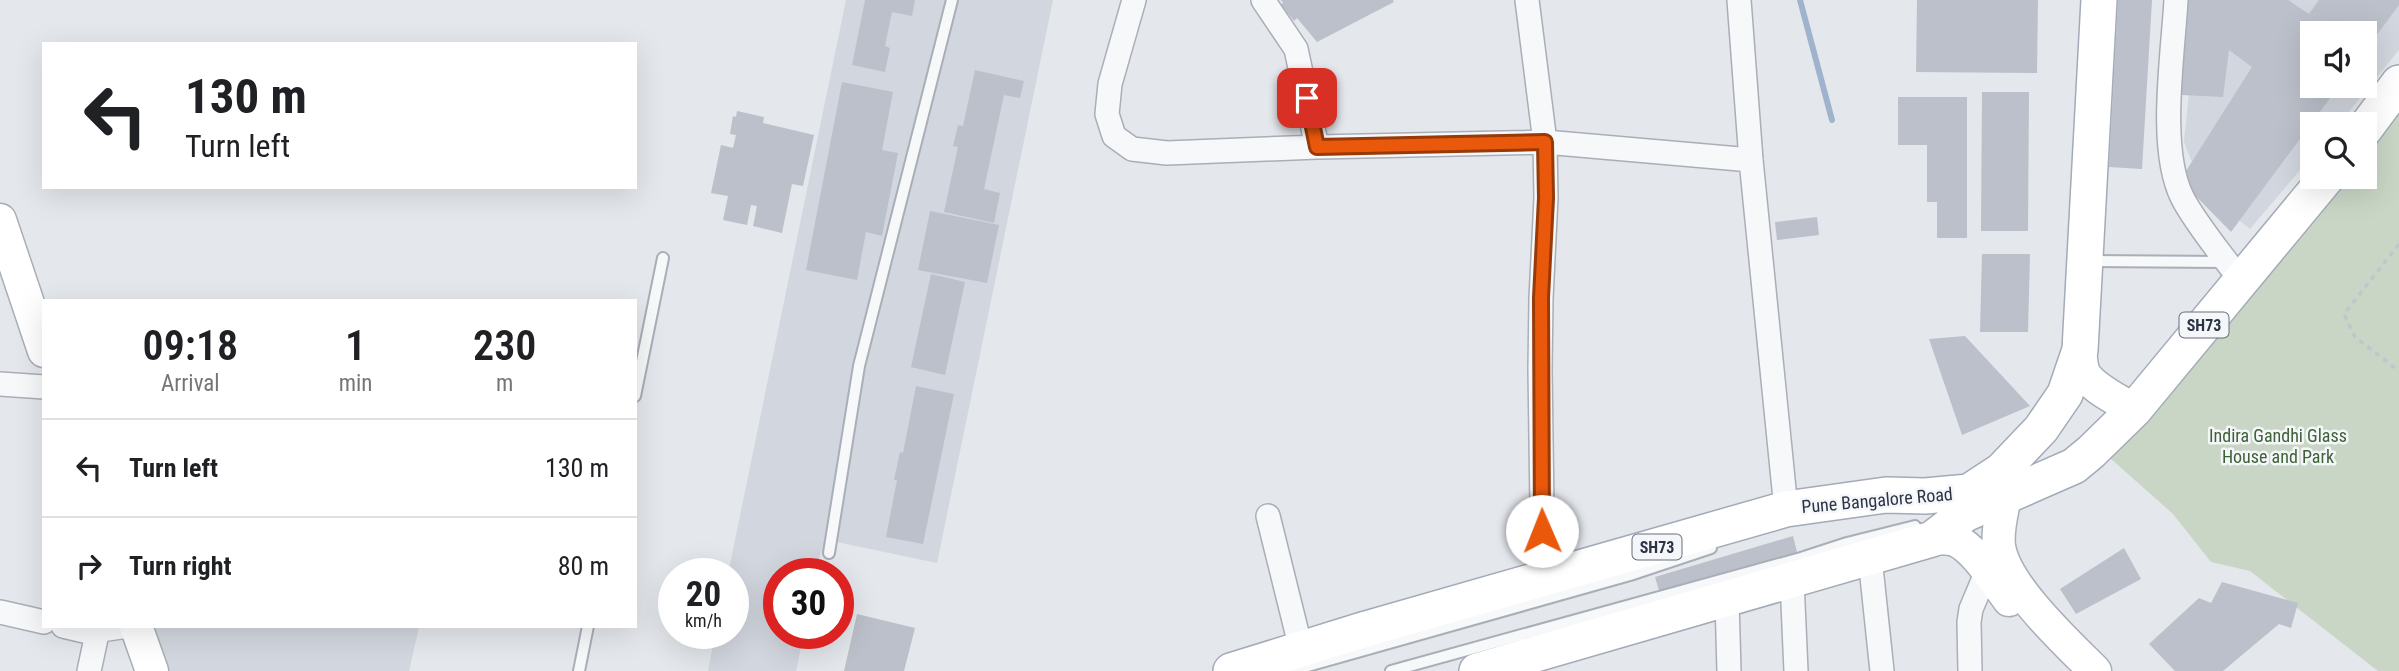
<!DOCTYPE html>
<style>
body{margin:0;font-family:"Roboto Condensed",sans-serif;background:#f2f2f2;color:#202124;height:100vh;display:flex;flex-direction:column;font-size:26px;white-space:nowrap}
*{box-sizing:border-box;margin:0}
p{font-size:23px;color:#757577}
.icon{flex:none;width:38px;height:38px;fill:none;stroke:currentColor;stroke-width:2;stroke-linecap:round;stroke-linejoin:round}
.map{position:relative;flex:1;overflow:hidden}
.sheet{position:absolute;left:42px;top:299px;width:595px;height:329px;display:flex;flex-direction:column;background:#fff;border-radius:0px;box-shadow:0 7px 28px #0002}
.sheet>*{flex:none}
.guide{position:absolute;left:42px;top:42px;width:595px;height:147px;border-radius:0px;box-shadow:0 7px 28px #0002;background:#fff;color:#202124;overflow:hidden}
.fabs{position:absolute;left:2300px;top:21px;display:grid;gap:14px}
.fabs a{display:grid;place-items:center;width:77px;height:77px;border-radius:0px;background:#fff;box-shadow:0 7px 28px #0002;font-size:35px}
.speed{position:absolute;left:658px;top:558px;display:flex;gap:14px;font-size:35px;font-weight:700;text-align:center}
.speed>*{display:grid;place-content:center;width:91px;height:91px;border-radius:50%;background:#fff;box-shadow:0 7px 28px #0002;line-height:1}
.speed small{font-size:18px;font-weight:400}
.speed .limit{border:10px solid #d22;background:#fff;color:#111}
.pin{position:absolute;display:grid;place-items:center;width:60px;height:60px;color:#fff;margin:-30px;border-radius:14px;box-shadow:0 4px 10px #0006}
.me{position:absolute;width:77px;margin:-38px;rotate:359deg;stroke-linejoin:round;filter:drop-shadow(0 0 5px #0008)}
.turn{display:flex;align-items:center;gap:24px;height:147px;padding:0 28px;font-size:32px}
.turn .icon{width:91px;height:91px;stroke-width:2.5}
.turn b{display:block;font-size:49px;line-height:60px}
.eta{display:flex;justify-content:space-evenly;align-items:center;height:119px;text-align:center}
.eta b{font-size:42px;font-weight:600;line-height:49px}
ul{padding:0;list-style:none}
li{display:flex;align-items:center;gap:21px;height:98px;padding:0 28px;border-top:2px solid #e0e0e0}
li div{flex:1}
li b{display:block;font-size:26px}
li em{font-style:normal}
.map>svg:first-child{display:block}
.built{fill:#d2d6de;fill-rule:evenodd}
.green{fill:#c9d6c5}
.lines{fill:none;stroke-linecap:round;stroke-linejoin:round}
.stream{stroke:#9fb4cc;stroke-width:6}
.building{fill:#bbc0ca}
.lane-casing{stroke:#a9aeb7;stroke-width:14}
.street-casing{stroke:#a9aeb7;stroke-width:26}
.secondary-casing{stroke:#a9aeb7;stroke-width:35}
.primary-casing{stroke:#a3abb8;stroke-width:38}
.path{stroke:#c2c5cb;stroke-width:3.5;stroke-dasharray:5 5;stroke-linecap:butt}
.lane{stroke:#f7f8fa;stroke-width:10}
.street{stroke:#f7f8fa;stroke-width:23}
.secondary{stroke:#fff;stroke-width:32}
.primary{stroke:#fff;stroke-width:35}
.route-casing{stroke:#983908;stroke-width:18}
.route{stroke:#ea580c;stroke-width:12}
.labels{text-anchor:middle;dominant-baseline:central;stroke-width:5;stroke-linejoin:round;paint-order:stroke}
.shield{fill:#f4f6f9;stroke:#676e7b;stroke-width:2}
.shield-label{font-size:16px;font-weight:bold;fill:#2b3445}
.park-label{font-size:18px;fill:#3f6138;stroke:#f4f6f9}
.street-label{font-size:18px;fill:#2b3445;stroke:#f4f6f9}
</style>
<div class="map">
<svg width="2399" height="671" viewBox="0 0 2399 671">
<rect width="100%" height="100%" fill="#e4e7ec"/>
<path class="built" d="M846 0H1053L937 563 832 541 829 553 821 551 816 574H779V634H804L796 671H708L715 634H733V574H728Z
M2198 0H2399V50L2339 124H2312V156L2250 229 2203 191 2184 142ZM2312 33H2364V86H2312Z
M149 627H419L409 671H164Z"/>
<path class="green" d="M2399 103V671H2378L2250 571 2211 562 2173 514 2110 458 2339 177H2364V145Z"/>
<g class="lines">
<path class="stream" d="M1800 0 1832 120"/>
</g>
<path class="building" d="M865 0H915L912 16 892 12 885 46 890 48 885 72 852 65Z
M1281 0H1393L1394 2 1317 42 1297 18 1294 21 1281 5 1283 3Z
M1917 0H2038L2037 73 1916 72Z
M2118 0H2152L2142 169 2109 167Z
M2181 0H2288L2309 14 2319 0H2399V5L2364 52V33H2312V86H2339L2231 232 2185 185 2186 171 2252 67 2229 50 2223 97 2182 95Z
M975 70 1024 81 1020 98 1004 95 984 189 1000 193 994 223 944 212 958 147 953 146 958 125 963 126Z
M842 82 893 92 882 150 898 153 882 236 866 232 857 280 806 270Z
M1982 92H2029L2028 231H1981Z
M1898 97H1967V238H1937V202H1927V145H1898Z
M737 111 764 117 763 123 814 135 803 186 792 184 782 233 753 226 757 206 751 205 747 225 723 220 728 196 711 193 721 145 733 148 736 135 730 134 733 116 736 117Z
M930 211 999 225 987 283 918 270Z
M1817 217 1819 235 1777 240 1775 222Z
M1982 254H2030L2028 332H1980Z
M931 274 965 282 945 375 911 367Z
M1965 336 2030 406 1962 435 1929 339Z
M916 386 954 394 923 544 886 537 897 480H894L900 452 903 453Z
M1793 536 1798 556 1660 594 1655 577Z
M2124 548 2141 579 2076 614 2060 589Z
M2222 582 2298 603 2291 628 2279 624 2223 671H2175L2149 644 2199 598 2211 603Z
M857 614 915 628 904 671H844Z"/>
<g class="lines">
<defs>
<path id="lane" d="M2088 261 2226 262
M635 396 663 258
M829 553 859 366 952 0
M579 671 588 626
M1290 671 1630 575 1711 548
M1391 671 1801 558 1847 543 1915 526"/>
<path id="street" d="M1134 0 1110 84 1107 114 1114 136 1132 149 1167 153 1317 147 1545 142 1751 160
M1263 0 1296 49 1317 147
M1527 0 1545 142 1546 198 1541 298 1540 369 1543 578
M1739 0 1751 160 1786 509
M2176 0C2173 55 2158 148 2182 197 2195 223 2223 256 2241 281
M0 384 44 387
M1268 516 1301 649
M1870 558 1882 671
M1792 581 1796 671
M1727 600 1729 671
M0 612 44 622
M63 626 97 634 101 630 128 626
M89 671 97 634
M1970 671 1969 622 1971 609 1987 571"/>
<path id="secondary" d="M0 220 44 351
M2080 350C2081 357 2081 366 2084 373 2093 389 2119 400 2134 410
M2005 497C2002 513 1997 529 1999 546 2005 586 2066 642 2095 671
M1932 539C1940 539 1947 537 1955 540 1975 548 1996 583 2009 600
M136 626 152 671"/>
<path id="primary" d="M2364 130 2399 83
M1231 671 1366 629 1786 509 1886 495 1925 496 1969 492 2001 471 2041 429 2065 394 2080 350 2099 0
M1477 671 1932 539 1965 514 2074 466 2091 452 2134 410 2327 177"/>
</defs>
<use href="#lane" class="lane-casing"/>
<use href="#street" class="street-casing"/>
<use href="#secondary" class="secondary-casing"/>
<use href="#primary" class="primary-casing"/>
<path class="path" d="M2399 244 2344 314 2355 337 2399 371"/>
<use href="#lane" class="lane"/>
<use href="#street" class="street"/>
<use href="#secondary" class="secondary"/>
<use href="#primary" class="primary"/>
</g>
<g class="lines">
<defs>
<path id="route" d="M1307 98 1317 147 1545 142 1546 198 1541 298 1542 531"/>
</defs>
<use href="#route" class="route-casing"/>
<use href="#route" class="route"/>
</g>
<g class="labels">
<g class="shield">
<rect x="2179.5" y="312.5" width="49" height="25" rx="5"/>
<rect x="1632.5" y="534.5" width="49" height="25" rx="5"/>
</g>
<g class="shield-label">
<text x="2204" y="325">SH73</text>
<text x="1657" y="547">SH73</text>
</g>
<g class="park-label">
<text x="2278" y="435">Indira Gandhi Glass<tspan x="2278" dy="21">House and Park</tspan></text>
</g>
<g class="street-label">
<text transform="translate(1877 500) rotate(-5)">Pune Bangalore Road</text>
</g>
</g>
</svg>
<div class="fabs">
<a><svg class="icon" aria-label="sound" viewBox="0 0 24 24"><path d="M4 9h4l5-4v14l-5-4H4zM17 9q2 3 0 6"/></svg></a>
<a><svg class="icon" aria-label="search" viewBox="0 0 24 24"><circle cx="10" cy="10" r="6"/><path d="M15 15l6 6"/></svg></a>
</div>
<div class="speed"><div>20<small>km/h</small></div><div class="limit">30</div></div>
<div class="pin" style="left:1307px;top:98px;background:#d93025"><svg class="icon" aria-label="arrive" viewBox="0 0 24 24"><path d="M6 21V4h12l-3 4 3 4H6"/></svg></div>
<svg class="me" style="left:1542px;top:531px" viewBox="-20 -20 40 40"><circle r="19" fill="#fff"/><path d="M0-13L10 11 0 6-10 11z" fill="#ea580c"/></svg>
<div class="guide">
<div class="turn"><svg class="icon" aria-label="left" viewBox="0 0 24 24"><path d="M17 20v-9H6M10 6l-5 5 5 5"/></svg><div><b>130 m</b>Turn left</div></div>
</div>
<section class="sheet">
<div class="eta">
<div><b>09:18</b><p>Arrival</p></div>
<div><b>1</b><p>min</p></div>
<div><b>230</b><p>m</p></div>
</div>
<ul>
<li><svg class="icon" aria-label="left" viewBox="0 0 24 24"><path d="M17 20v-9H6M10 6l-5 5 5 5"/></svg><div><b>Turn left</b></div><em>130 m</em></li>
<li><svg class="icon" aria-label="right" viewBox="0 0 24 24"><path d="M7 20v-9h11M14 6l5 5-5 5"/></svg><div><b>Turn right</b></div><em>80 m</em></li>
</ul>
</section>
</div>
